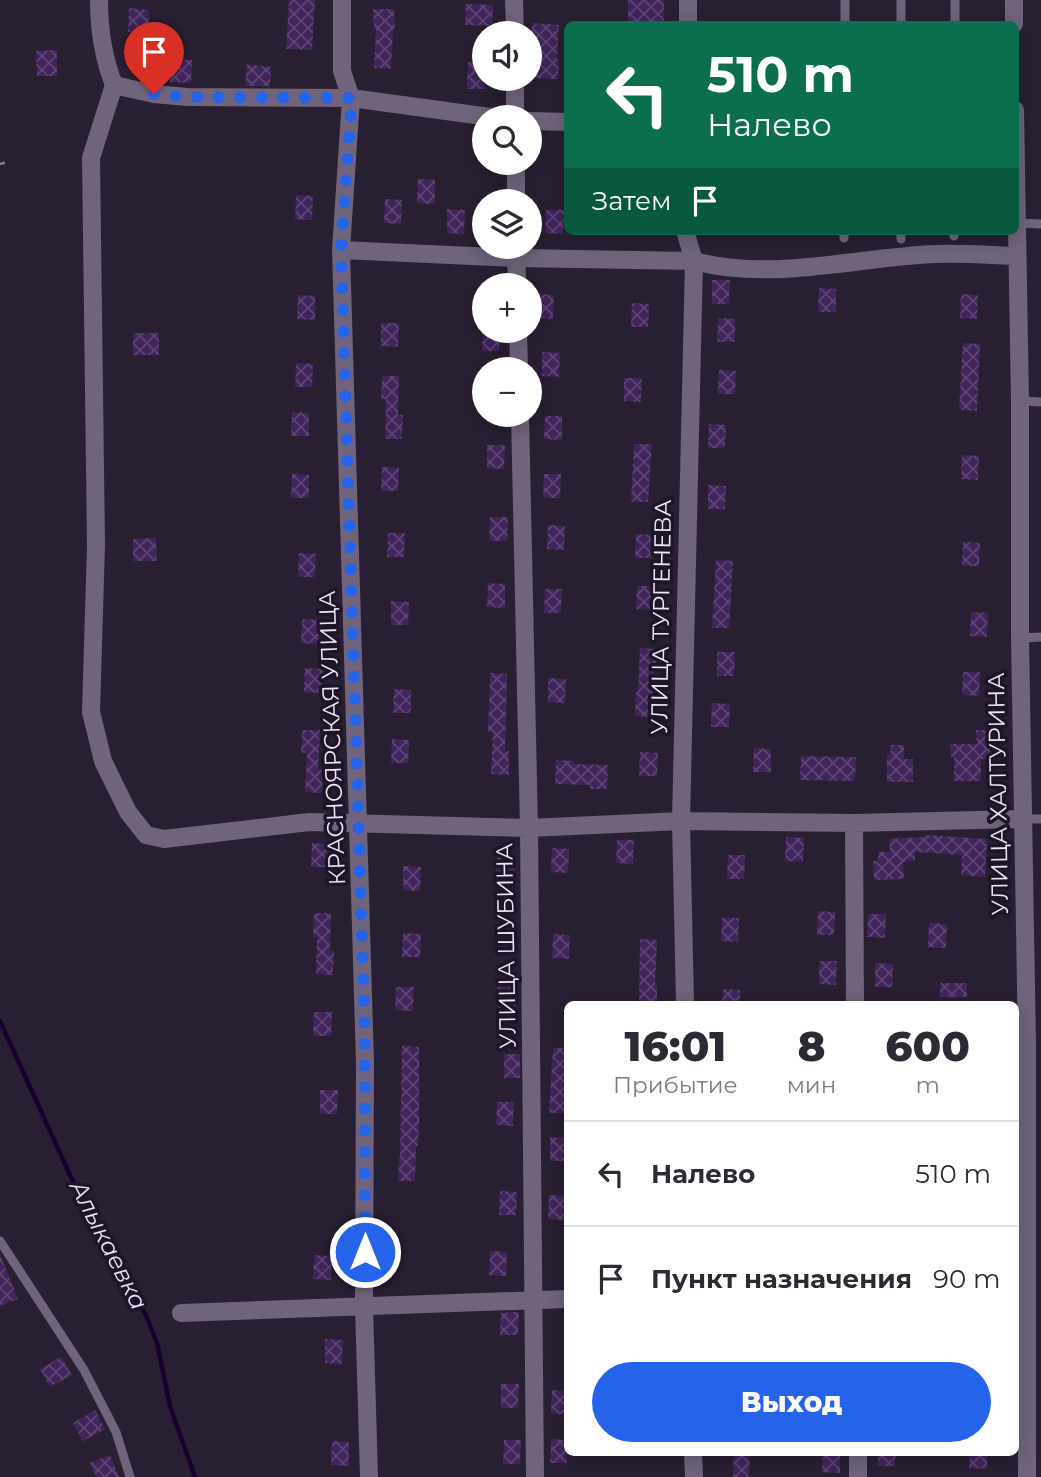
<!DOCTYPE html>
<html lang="ru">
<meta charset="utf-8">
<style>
body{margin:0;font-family:Montserrat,sans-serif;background:#f7f7f7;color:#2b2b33;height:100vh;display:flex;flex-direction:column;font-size:26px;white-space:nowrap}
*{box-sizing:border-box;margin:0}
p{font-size:23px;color:#7c7c81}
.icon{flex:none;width:38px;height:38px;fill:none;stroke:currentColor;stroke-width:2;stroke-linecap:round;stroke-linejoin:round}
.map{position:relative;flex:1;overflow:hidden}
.details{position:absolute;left:564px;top:1001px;width:455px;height:455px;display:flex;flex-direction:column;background:#fff;border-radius:10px;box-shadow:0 4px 18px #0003}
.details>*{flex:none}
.guide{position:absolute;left:564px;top:21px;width:455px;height:214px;border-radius:10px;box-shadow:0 4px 18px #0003;background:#0b6e4f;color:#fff;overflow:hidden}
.tools{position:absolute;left:472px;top:21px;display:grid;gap:14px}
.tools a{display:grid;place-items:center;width:70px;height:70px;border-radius:50%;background:#fff;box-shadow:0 4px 18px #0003;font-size:35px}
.pin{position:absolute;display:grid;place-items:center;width:60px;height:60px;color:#fff;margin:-72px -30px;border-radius:50% 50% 50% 0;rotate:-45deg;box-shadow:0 0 7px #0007}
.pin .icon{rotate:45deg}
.me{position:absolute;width:77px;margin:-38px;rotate:0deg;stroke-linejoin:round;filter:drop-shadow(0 0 5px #0008)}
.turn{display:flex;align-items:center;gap:24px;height:147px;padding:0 28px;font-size:32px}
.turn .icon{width:91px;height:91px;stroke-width:2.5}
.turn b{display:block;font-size:49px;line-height:60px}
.then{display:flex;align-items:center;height:66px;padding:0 28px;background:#0003;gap:14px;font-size:26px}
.eta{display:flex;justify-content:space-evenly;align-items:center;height:119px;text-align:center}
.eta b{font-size:42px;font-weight:800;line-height:49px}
.button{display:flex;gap:14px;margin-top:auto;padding:14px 28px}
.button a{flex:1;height:80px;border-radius:42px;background:#2563eb;color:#fff;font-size:28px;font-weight:800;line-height:80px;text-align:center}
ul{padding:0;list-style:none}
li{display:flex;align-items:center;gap:21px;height:105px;padding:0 28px;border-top:2px solid #e1e1e2}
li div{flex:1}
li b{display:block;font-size:26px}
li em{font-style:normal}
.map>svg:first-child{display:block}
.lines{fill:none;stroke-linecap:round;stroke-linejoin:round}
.stream{stroke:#18002e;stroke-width:4.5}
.building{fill:url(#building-cross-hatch)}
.path{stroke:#8a8293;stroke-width:2.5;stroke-dasharray:5 3.5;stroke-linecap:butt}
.service{stroke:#6f647b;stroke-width:9}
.minor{stroke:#6f647b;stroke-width:18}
.route{stroke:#2563eb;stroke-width:12;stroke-dasharray:0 21.6}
.labels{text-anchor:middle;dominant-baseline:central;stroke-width:7;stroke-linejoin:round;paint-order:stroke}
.street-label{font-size:23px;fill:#eee8f6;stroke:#1e1528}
.water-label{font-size:24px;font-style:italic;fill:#e8e0f2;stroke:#1e1528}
</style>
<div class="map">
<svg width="1041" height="1477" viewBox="0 0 1041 1477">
<defs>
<pattern id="building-cross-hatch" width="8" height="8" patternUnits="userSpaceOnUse" patternTransform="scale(1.75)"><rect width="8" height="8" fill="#40245b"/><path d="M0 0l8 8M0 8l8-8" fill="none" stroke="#5c4473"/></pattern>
</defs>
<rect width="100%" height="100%" fill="#281f32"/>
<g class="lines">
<path class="stream" d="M0 1021 70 1175 94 1220 122 1279 145 1313 157 1343 170 1406 195 1477"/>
</g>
<path class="building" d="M289 0H315L312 50 286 49Z
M628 0H664V24H628Z
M466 4 493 5 492 26 465 25Z
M129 8 149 10 148 33 128 32Z
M373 9H394L395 29H393L391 69 374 68 376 29H374Z
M532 23 559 25 557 59H559L558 79 532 78 533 44H531Z
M57 50V76H37L36 51Z
M171 59 192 60 191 83 170 82Z
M468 62 485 63V89H467Z
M247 64 271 67 270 86H245Z
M418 179 435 180V204L417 203Z
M296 195 313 196 312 220 295 219Z
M385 199 402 200 401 224 384 223Z
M447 209 465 210 464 234 447 233Z
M546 210H564L563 234 545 233Z
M712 280H730L729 304H712Z
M819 288 836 289V312H818Z
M536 294 554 295 553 319 536 318Z
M961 294 978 295 977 319 960 318Z
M298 295 315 296V320L297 319Z
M632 303 649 304 648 327H631Z
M718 318 735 319V342H717Z
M381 323H399L398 347 381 346Z
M483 331H500L499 351H482Z
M133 333H159V355H133Z
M963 343 980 344 977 411 959 410Z
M542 352 560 353 559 377 542 376Z
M296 363 313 364 312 387H295Z
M719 370 736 371 735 394H718Z
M382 376H399L398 415H403L402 439H385L386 399H381Z
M624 378H642L641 402 624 401Z
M292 412 309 413V436H291Z
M545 416H562V440L544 439Z
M709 424 726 425 725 448H708Z
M634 444H652L648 502H631Z
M487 445H505L504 469 487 468Z
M962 455 979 456 978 480 961 479Z
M382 467 399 468 398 491H381Z
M292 474 309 475V498H291Z
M544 474H561L560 498H543Z
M708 485 726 486 725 509H708Z
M490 517H508L507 541H489Z
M548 525 565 526 564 550 547 549Z
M388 533H405L404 557H387Z
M636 534 653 535V558H635Z
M156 538 157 561H133V539Z
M963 542 980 543 979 566H962Z
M299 553 316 554 315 577H298Z
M716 560 733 561 729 628H712Z
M488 583 505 584V608L487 607Z
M637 586H654L653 610 636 609Z
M545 589H562L561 613H544Z
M391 601 409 602 408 625H391Z
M971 612 988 613 987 637 970 636Z
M302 619 320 620 319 644 301 643Z
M640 648 657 649 656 672H654L652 717 635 716 636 692H638Z
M717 652H735L734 676H717Z
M305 668 323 669 322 693 304 692Z
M963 672H980L979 696 962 695Z
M490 673 507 674 505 751H509V775L491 774 493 732H488Z
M548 678 566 679 565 703 548 702Z
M394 689 411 690V713H393Z
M712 703 730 704 729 727H711Z
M302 730H320L318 769H323L322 793 305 792 307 753H301Z
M976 730H990V759H981V781H954V756L951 757 950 744H977Z
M392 739 409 740 408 763H391Z
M891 745H904V759H913V782H887V754H890Z
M754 748 771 749V772H753Z
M640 752 658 753 657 776H639Z
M801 756 856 757 855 781 800 780Z
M556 760 574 761 573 764 608 765 607 789H590V785L555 784Z
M925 835 987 839 985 877 961 875 962 855 915 852V861L903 862 904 879 874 880 873 861H878V852H890L889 839 925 837Z
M786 837 804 838 803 862 785 861Z
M617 840H634L633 864 616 863Z
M312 843 329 844 328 867H311Z
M552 848 569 849 568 873 551 872Z
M497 854 515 855 514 879 496 878Z
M728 855H745L744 879H727Z
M403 866 421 867 420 891 403 890Z
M818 911 835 912 834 935H817Z
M314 913H331L330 951H334L333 975 316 974 317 937H313Z
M868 914H886L885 938 867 937Z
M722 918H739L738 942 721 941Z
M929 923 947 924 946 948 928 947Z
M499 926 516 927 515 950H498Z
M403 933 421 934 420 957H402Z
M553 934 570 935 569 959 552 958Z
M640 939 657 940 655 985H657V1004H639Z
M819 961H837L836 985 819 984Z
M875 963 893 964 892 987H875Z
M940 983H967V997H940Z
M498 984 516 985 515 1009 498 1008Z
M396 987H414L413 1011 395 1010Z
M723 989 740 990V1004H722Z
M314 1012H332L331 1036H313Z
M402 1046 419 1047V1123L418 1146H416L415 1181H398L399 1157H400Z
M553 1048H567L566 1113H549Z
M504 1054H520V1078H504Z
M320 1090H338L337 1114H320Z
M497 1102H514L513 1126 496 1125Z
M550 1137 567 1138V1161H550Z
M500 1191 517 1192 516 1215H499Z
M549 1195 566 1196 565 1220 548 1219Z
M490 1251 507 1252 506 1276 489 1275Z
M0 1254 18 1299 0 1306Z
M314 1255 332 1256 331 1280 313 1279Z
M519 1312 518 1335H500L501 1313Z
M325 1339 343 1340 342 1364 325 1363Z
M61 1357 72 1375 50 1387 40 1369Z
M501 1384H519L518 1408H501Z
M552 1390 567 1391V1414H551Z
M95 1410 105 1429 83 1441 73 1423Z
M551 1439 567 1440V1463H550Z
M504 1440H521L520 1464H503Z
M332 1441 349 1442V1466L331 1465Z
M734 1452H750L749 1477H733Z
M823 1452H840V1473L822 1472Z
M878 1452H896L895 1466H878Z
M970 1452H987V1469L969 1468Z
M110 1455 119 1477H96L90 1463Z"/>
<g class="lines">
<path class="path" d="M0 164 8 162"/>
<path class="service" d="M845 24V0
M901 24V0
M955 24V0
M1016 223 1041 224
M954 236V231
M844 238V231
M901 239V231
M1020 401 1041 402
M1020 638 1041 637
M1023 819H1041
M0 1241 84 1370 116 1432 130 1477"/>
<path class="minor" d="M99 0C99 30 103 57 114 85
M342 0V71L351 98 341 250 365 1063 364 1306 369 1477
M514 0 515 33
M1014 0V24
M688 24V0
M515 79V117
M114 85 91 158 96 545 91 712 103 761 128 812 146 835 164 839 309 822 529 828 681 821 854 823 1023 819
M114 85 154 94 187 97 351 98 490 117
M1015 110 1020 401V638L1027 1045V1477
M530 121 567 122
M516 163V201
M516 247 517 285
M341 250 516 258 694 261C773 282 856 257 936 254 962 253 990 255 1017 256
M518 331 519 369
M520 415 529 828 535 1477
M854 823 855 1004
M685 1004 681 821 694 261 685 231
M181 1313 567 1299
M693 1452 694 1477
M858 1452V1477"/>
</g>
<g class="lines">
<path class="route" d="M154 94 187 97 352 98 341 250 365 1037V1252"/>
</g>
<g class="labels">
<g class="street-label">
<text transform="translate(661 617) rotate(-89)">УЛИЦА ТУРГЕНЕВА</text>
<text transform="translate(332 738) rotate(-92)">КРАСНОЯРСКАЯ УЛИЦА</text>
<text transform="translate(998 794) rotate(-91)">УЛИЦА ХАЛТУРИНА</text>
<text transform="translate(506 946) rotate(-91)">УЛИЦА ШУБИНА</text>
</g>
<g class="water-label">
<text transform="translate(109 1245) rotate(63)">Алыкаевка</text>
</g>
</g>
</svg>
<div class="tools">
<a><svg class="icon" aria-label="sound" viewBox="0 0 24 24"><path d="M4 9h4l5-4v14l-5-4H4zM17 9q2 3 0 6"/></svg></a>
<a><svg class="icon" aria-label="search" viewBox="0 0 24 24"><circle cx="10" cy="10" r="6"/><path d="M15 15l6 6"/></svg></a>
<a><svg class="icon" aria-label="layers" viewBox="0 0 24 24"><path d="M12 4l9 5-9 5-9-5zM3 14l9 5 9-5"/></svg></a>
<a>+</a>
<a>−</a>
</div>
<div class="pin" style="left:154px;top:94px;background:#d93025"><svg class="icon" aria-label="arrive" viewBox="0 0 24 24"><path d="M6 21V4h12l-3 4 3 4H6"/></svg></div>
<svg class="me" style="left:365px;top:1252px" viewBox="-20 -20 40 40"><circle r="17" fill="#2563eb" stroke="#fff" stroke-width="3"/><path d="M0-11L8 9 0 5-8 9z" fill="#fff"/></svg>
<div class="guide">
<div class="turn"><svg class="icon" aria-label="left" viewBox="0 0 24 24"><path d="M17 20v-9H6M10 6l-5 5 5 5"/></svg><div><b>510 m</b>Налево</div></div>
<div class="then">Затем<svg class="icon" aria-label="arrive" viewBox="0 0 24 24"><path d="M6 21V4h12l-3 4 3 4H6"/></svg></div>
</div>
<section class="details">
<div class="eta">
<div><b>16:01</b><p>Прибытие</p></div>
<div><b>8</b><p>мин</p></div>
<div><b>600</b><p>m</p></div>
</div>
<ul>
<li><svg class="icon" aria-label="left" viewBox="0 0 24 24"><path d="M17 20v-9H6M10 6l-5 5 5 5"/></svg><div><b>Налево</b></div><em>510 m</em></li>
<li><svg class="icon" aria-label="arrive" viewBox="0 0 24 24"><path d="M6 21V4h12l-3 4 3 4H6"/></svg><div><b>Пункт назначения</b></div><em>90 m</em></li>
</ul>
<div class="button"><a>Выход</a></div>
</section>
</div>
